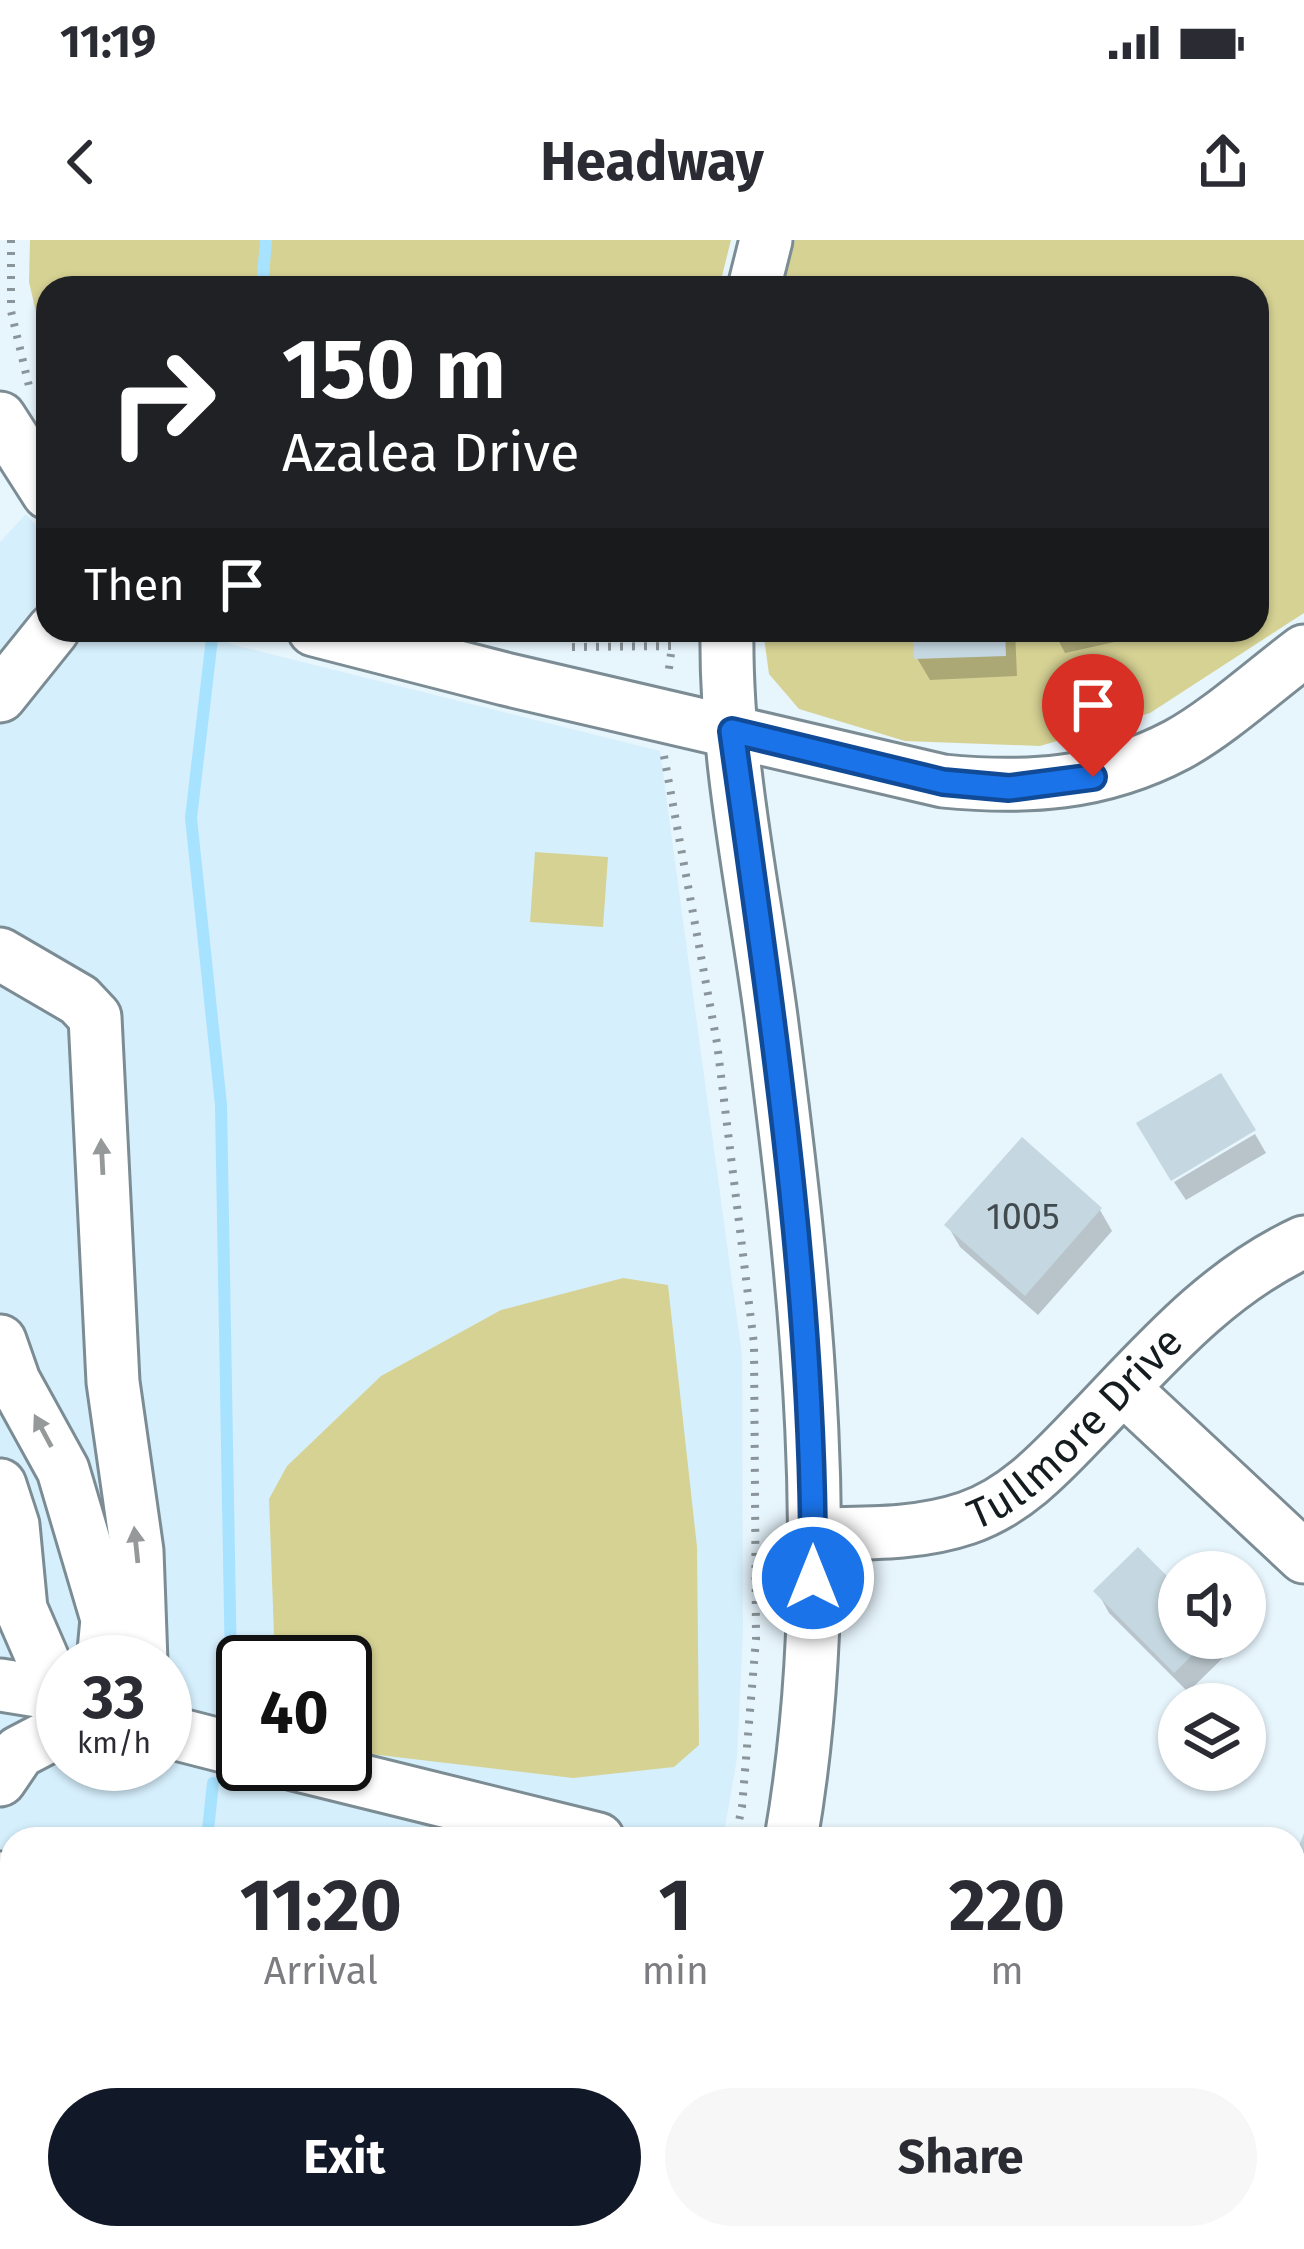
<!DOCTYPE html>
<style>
body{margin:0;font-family:"Fira Sans",sans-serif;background:#f7f7f7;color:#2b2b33;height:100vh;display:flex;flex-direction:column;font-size:45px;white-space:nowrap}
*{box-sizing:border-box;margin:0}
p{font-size:39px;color:#7c7c81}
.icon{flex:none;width:66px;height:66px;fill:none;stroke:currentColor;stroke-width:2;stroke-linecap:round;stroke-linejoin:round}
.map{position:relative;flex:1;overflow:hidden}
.panel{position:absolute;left:0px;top:1587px;width:1305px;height:423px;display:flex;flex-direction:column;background:#fff;border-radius:36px 36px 0 0;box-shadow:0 3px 9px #0004}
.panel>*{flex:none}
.banner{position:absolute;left:36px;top:36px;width:1233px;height:366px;border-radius:36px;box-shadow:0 3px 9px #0004;background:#202124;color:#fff;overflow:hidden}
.tools{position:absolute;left:1158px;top:1311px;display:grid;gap:24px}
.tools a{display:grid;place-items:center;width:108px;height:108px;border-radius:50%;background:#fff;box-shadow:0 3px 9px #0004;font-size:60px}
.speed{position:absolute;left:36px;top:1395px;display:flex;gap:24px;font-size:60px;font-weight:700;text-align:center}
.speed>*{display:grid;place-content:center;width:156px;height:156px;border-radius:50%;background:#fff;box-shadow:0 3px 9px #0004;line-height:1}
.speed small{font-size:30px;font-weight:400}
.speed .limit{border:6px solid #111;border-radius:18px;background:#fff;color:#111}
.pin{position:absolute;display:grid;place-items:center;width:102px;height:102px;color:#fff;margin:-123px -51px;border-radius:50% 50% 50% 0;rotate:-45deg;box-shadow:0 0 12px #0007}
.pin .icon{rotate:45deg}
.me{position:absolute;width:132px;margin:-66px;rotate:0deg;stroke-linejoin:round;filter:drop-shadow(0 0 9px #0008)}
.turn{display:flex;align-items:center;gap:42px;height:252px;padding:0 48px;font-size:54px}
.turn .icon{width:156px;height:156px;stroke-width:2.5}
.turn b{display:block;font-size:84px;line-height:102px}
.then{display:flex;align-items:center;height:114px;padding:0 48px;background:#0003;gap:24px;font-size:45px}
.eta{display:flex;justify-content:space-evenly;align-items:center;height:204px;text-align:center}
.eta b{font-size:72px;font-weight:700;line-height:84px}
.button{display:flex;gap:24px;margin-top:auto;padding:24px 48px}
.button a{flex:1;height:138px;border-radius:72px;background:#111827;color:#fff;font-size:48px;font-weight:700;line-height:138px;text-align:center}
.button a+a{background:#f7f7f7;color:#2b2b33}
.status{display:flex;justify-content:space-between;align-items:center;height:84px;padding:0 60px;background:#fff;direction:ltr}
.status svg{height:33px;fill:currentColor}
header{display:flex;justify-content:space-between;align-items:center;height:156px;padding:0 48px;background:#fff;font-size:54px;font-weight:700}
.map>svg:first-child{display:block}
.built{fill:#d5effc;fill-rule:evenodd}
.green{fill:#d6d294}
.shadow{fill:#0003}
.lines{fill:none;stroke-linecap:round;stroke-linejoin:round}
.stream{stroke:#a7e2ff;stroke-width:12}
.building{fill:#c5d7e0}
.minor-casing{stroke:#7c8c94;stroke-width:57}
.path{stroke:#8a959a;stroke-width:8;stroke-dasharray:3 9;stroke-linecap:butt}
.minor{stroke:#fff;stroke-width:51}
.oneway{fill:#96999a}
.route-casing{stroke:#114b97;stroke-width:30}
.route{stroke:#1a73e8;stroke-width:21}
.labels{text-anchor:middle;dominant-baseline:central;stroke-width:10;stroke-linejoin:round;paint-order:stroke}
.number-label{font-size:36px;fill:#414b4f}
.street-label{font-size:42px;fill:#151c1f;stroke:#fff}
</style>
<div class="status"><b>11:19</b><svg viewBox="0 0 49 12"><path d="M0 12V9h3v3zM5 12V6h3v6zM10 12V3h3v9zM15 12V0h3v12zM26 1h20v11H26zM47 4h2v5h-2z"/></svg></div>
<header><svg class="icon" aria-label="back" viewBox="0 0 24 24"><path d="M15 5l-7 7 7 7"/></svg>Headway<svg class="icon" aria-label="share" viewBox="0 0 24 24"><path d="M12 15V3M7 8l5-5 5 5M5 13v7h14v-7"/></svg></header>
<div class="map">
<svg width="1304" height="2009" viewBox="0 0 1304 2009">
<rect width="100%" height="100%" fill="#e7f5fd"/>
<path class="built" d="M26 274 48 299V390H199L234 405 660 511 742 1115 743 1391 737 1518 723 1599H12V1998H610L606 2009H0V302ZM63 1422H165V1524H63ZM243 1422H345V1524H243Z
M736 1998H823L846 2009H733Z"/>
<path class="green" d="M30 0H731L719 48H48V124L29 42Z
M795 0H1304V373L1150 473 1040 506 905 501 799 469 769 434 763 390H1257V48H779Z
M535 612 608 617 603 687 530 682Z
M623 1038 668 1045 697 1307 699 1505 674 1527 573 1538 345 1511V1422H275L269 1259 287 1226 381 1136 501 1070Z
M0 1748 12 1750 9 1889 0 1887Z
M246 1998H552L549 2009H243Z"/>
<path class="shadow" d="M916 390H1015L1017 436 930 440 917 418Z
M1053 390H1164V391L1065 413Z
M1255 894 1266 913 1186 960 1174 942Z
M1100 970 1112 991 1038 1075 960 1007 948 986Z
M1097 1351 1179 1352V1398H1221L1229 1412 1188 1452 1109 1373Z"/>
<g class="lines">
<path class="stream" d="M262 48 266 0
M213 390 191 578 221 865 232 1486
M207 1599 213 1543
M160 2009 162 1998"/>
</g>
<path class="building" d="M913 390H1005L1006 416 914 419Z
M1221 833 1256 890 1171 941 1136 883Z
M1022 897 1102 968 1025 1056 944 985Z
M1138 1307 1179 1348V1398H1210L1174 1433 1093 1351Z
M1304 1593V1626L1293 1621Z"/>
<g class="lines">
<defs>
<g id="minor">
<path d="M754 48 766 0"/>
<path d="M0 178 48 253"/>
<path d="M314 390 505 439 943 541C1026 549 1101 545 1177 505 1218 483 1265 440 1304 411"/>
<path d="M727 390C725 519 754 650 771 777 806 1048 838 1328 791 1599"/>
<path d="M0 456 53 390"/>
<path d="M0 714 79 760 95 777 113 1142 137 1311 141 1422"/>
<path d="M0 1101 14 1141 63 1230 107 1379 103 1422"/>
<path d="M1123 1148 1304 1317"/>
<path d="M0 1245 13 1285 21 1369 57 1452"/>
<path id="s1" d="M813 1294C865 1293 917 1295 967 1278 1020 1260 1057 1216 1095 1177 1158 1111 1219 1041 1304 1002"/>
<path d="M0 1445 63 1455"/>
<path d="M165 1491 243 1511"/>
<path d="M294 1524 598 1599"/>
<path d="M0 1540 19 1512 63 1489"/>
<path d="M0 1638 12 1639"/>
<path d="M0 1966 12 1969"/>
<path d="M679 2009 682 1998"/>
</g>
</defs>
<use href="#minor" class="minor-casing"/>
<path class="path" d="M11 0V71L29 146
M572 407 672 406 668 436
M664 516 717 803 754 1104 756 1399 742 1567 735 1599
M620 2009 624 1998"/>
<use href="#minor" class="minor"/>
</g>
<defs><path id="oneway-solid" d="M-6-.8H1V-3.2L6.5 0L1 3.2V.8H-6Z" transform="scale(3)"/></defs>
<g class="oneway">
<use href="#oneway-solid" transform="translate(102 917) rotate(-93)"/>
<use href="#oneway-solid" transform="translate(43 1191) rotate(-118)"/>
<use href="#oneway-solid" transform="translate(136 1305) rotate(-96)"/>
</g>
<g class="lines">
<defs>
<path id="route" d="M813 1338C815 1054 771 772 732 491L943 542 1009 548 1093 537"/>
</defs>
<use href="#route" class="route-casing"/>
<use href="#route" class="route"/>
</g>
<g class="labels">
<g class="number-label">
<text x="1023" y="977">1005</text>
</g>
<g class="street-label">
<text stroke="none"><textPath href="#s1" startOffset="297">Tullmore Drive</textPath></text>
</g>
</g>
</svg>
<div class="tools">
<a><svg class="icon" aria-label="sound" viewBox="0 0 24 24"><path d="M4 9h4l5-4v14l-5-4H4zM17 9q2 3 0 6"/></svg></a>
<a><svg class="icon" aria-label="layers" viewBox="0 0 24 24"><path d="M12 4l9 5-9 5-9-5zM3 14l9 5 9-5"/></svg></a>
</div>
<div class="speed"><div>33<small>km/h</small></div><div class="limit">40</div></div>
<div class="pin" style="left:1093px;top:537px;background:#d93025"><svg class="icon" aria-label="arrive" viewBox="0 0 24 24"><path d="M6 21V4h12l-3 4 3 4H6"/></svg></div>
<svg class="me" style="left:813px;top:1338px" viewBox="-20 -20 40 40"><circle r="17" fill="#1a73e8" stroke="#fff" stroke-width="3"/><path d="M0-11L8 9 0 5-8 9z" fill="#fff"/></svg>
<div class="banner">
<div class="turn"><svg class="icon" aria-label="right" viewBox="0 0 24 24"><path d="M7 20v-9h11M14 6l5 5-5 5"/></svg><div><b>150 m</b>Azalea Drive</div></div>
<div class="then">Then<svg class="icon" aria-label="arrive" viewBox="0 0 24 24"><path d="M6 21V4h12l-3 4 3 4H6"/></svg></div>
</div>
<section class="panel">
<div class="eta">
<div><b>11:20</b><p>Arrival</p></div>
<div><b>1</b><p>min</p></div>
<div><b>220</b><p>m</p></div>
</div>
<div class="button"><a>Exit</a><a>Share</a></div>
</section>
</div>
